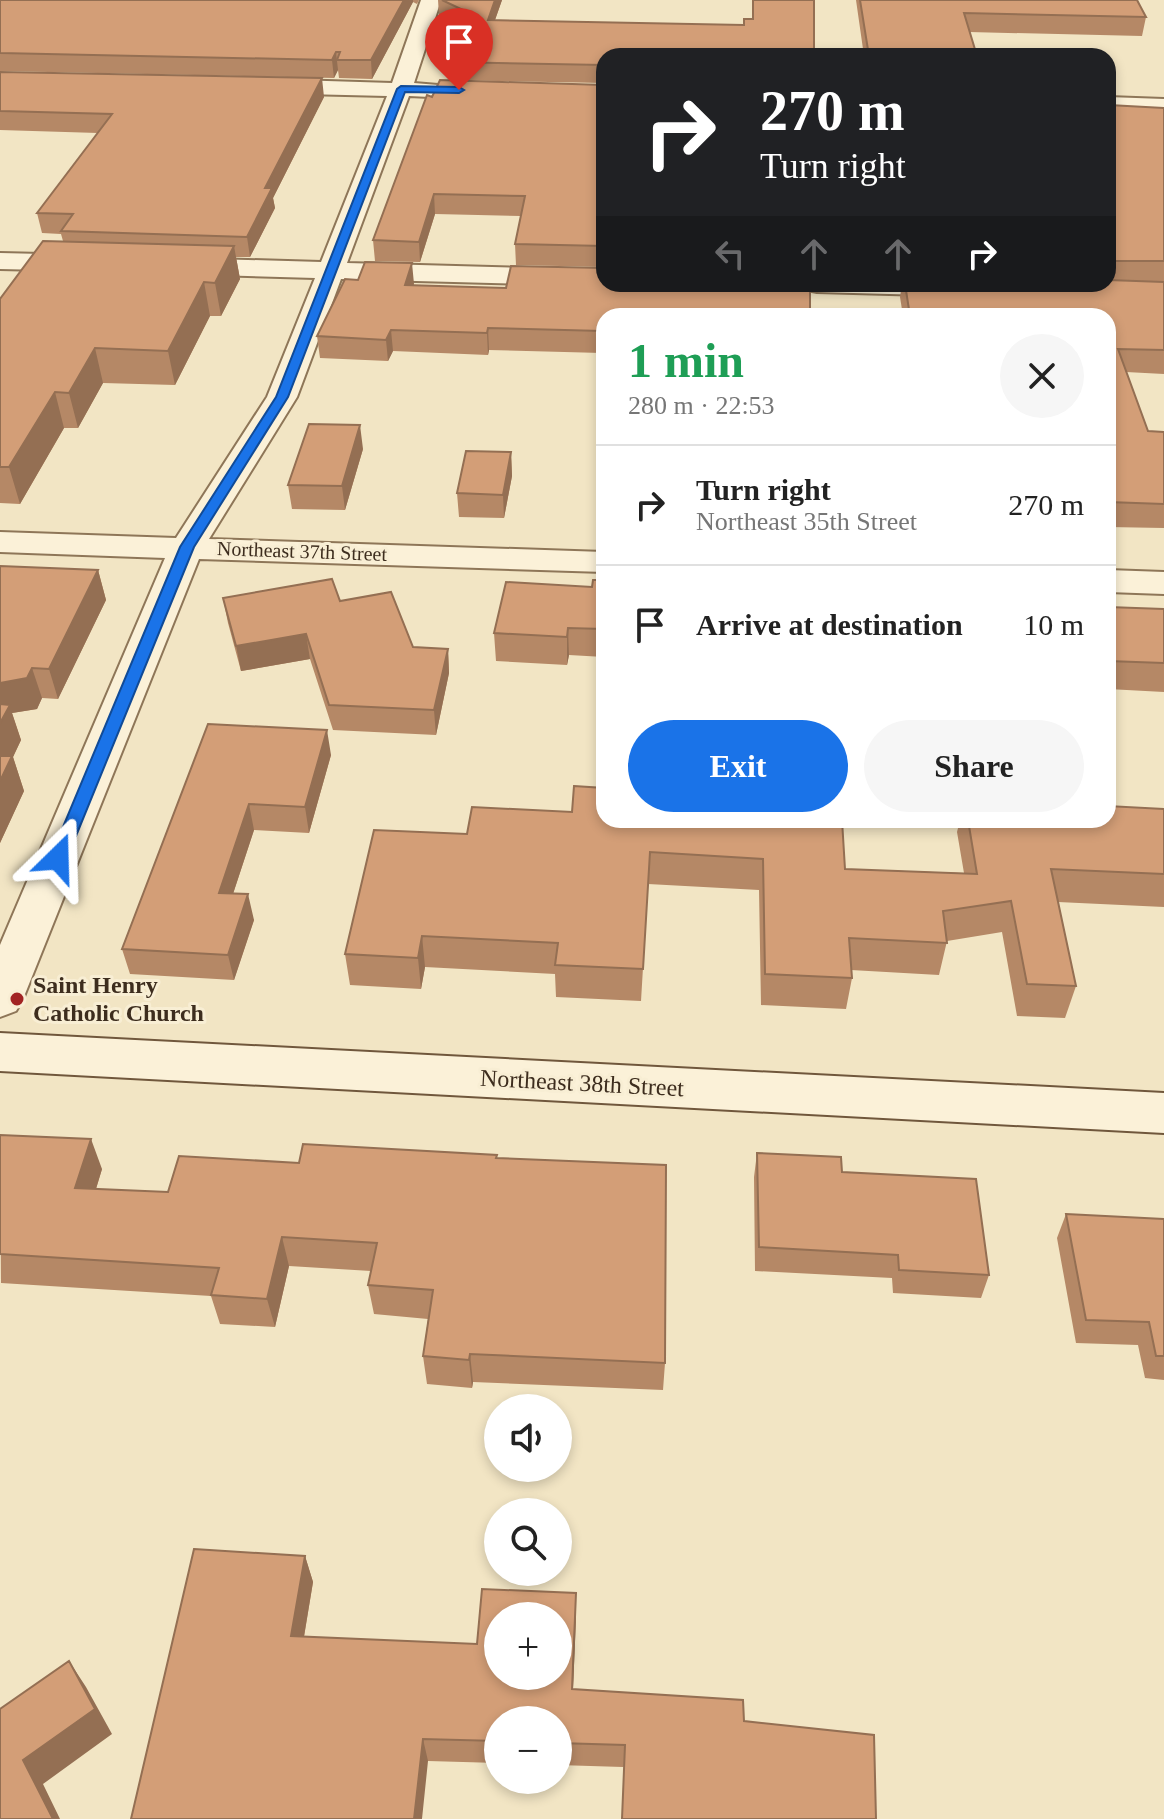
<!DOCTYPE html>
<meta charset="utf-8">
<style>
body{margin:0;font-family:Georgia,serif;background:#f6f6f6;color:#222;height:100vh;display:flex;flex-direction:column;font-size:30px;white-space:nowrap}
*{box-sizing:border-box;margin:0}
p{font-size:26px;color:#767676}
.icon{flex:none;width:44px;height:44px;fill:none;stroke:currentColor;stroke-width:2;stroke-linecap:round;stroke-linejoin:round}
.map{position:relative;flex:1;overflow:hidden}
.side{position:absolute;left:596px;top:308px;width:520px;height:520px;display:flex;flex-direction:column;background:#fff;border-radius:24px;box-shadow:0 4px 12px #0003}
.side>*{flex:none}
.guide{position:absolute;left:596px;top:48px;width:520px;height:244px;border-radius:24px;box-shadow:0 4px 12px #0003;background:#202124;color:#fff;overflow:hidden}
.buttons{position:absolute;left:484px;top:1394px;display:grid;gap:16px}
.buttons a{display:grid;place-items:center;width:88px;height:88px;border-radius:50%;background:#fff;box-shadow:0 4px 12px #0003;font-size:40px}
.pin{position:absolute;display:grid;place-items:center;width:68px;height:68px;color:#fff;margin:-82px -34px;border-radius:50% 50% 50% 0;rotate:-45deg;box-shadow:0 0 8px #0007}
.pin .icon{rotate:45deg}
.me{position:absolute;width:88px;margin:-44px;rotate:22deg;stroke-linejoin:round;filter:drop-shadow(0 0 6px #0008)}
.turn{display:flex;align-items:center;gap:28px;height:168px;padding:0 32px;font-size:36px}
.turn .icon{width:104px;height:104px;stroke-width:2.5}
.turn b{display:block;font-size:56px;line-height:68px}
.lanes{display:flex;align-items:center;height:76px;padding:0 32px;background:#0003;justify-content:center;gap:40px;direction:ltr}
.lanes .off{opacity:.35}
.round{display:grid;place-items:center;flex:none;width:84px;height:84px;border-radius:42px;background:#f6f6f6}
.headline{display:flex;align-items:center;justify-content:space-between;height:136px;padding:0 32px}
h1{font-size:48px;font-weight:800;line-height:60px;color:#1e9e55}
.cta{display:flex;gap:16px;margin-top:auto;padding:16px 32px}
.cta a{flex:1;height:92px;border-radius:48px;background:#1a73e8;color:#fff;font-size:32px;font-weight:800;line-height:92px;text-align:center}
.cta a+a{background:#f6f6f6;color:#222}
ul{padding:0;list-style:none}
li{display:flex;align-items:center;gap:24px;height:120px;padding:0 32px;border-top:2px solid #e0e0e0}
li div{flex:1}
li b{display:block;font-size:30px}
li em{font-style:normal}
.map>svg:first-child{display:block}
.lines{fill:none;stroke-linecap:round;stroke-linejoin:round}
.street-casing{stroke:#8e7658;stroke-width:4}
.secondary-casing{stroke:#70573c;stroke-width:4}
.street{fill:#fbf1d8;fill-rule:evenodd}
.secondary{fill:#fbf1d8;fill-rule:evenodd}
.wall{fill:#b58866}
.shaded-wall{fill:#946f53}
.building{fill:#d39e77;stroke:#946f53;stroke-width:2;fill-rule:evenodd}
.route{fill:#1a73e8;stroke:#114b97;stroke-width:2}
.poi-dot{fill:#a22423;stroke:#f8eed4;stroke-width:3}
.labels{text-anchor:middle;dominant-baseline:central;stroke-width:6;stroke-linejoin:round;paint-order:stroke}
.far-street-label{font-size:20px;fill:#3d2d1e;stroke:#f8eed4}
.poi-label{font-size:24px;font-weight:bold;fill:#3d2d1e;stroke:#f8eed4;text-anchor:start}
.street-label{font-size:24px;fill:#3d2d1e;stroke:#f8eed4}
</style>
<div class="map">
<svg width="1164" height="1819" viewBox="0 0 1164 1819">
<rect width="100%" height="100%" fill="#f2e5c4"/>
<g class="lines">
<defs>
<path id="street" d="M421 0H441L414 83 438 85 441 90 430 97 409 96 347 263 604 270V284H613L604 286 341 279 297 397 209 539 604 552V572L199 559 23 999 16 1011 0 1017V945L165 558 0 552V532L176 538 267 397 315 278 179 274 170 272 166 266 170 260 179 258 321 262 387 96 262 93 251 86 262 79 392 83Z
M1108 97 1164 99V113L1108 111Z
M0 253 86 255 95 257 99 263 95 269 86 271 0 269Z
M803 284H973L976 288 972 294 962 296 817 292 807 290Z
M1108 570 1164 572V594L1108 592Z"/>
<path id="secondary" d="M0 1033 1164 1093V1133L0 1071Z"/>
</defs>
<use href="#street" class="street-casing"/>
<use href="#secondary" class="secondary-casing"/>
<use href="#street" class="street"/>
<use href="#secondary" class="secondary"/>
</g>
<path class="wall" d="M0 0H419L417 4 413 2 372 79 339 78 338 70 334 78 0 71Z
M438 0H502L495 20 744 25 752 19V0H814V56H604V83L450 80 449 62 465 28 439 15Z
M856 0H1137L1146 17 1142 36 969 32 977 56H864Z
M0 72 324 97 273 198 275 208 250 257H236L240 279 221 316H210L175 385 103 383 78 428H64L20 504 0 503V299L63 241 61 234 42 233 37 213 98 133 0 130Z
M604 85V267L516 265 515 244 521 216 435 214 420 262 375 261 373 240 432 97Z
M1108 104 1109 105 1164 108V374L1126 372 1148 431 1164 432V528L1108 527V316H903L900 297 902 284H1108Z
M414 284 413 285 506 288 604 316V344H603L602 353 489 350 488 355 393 351 388 361 320 358 317 336Z
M363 449 345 510 292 509 288 485Z
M511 452 512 476 504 518 459 517 457 493Z
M0 566 98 570 106 600 58 699 42 698 37 709 12 713 21 740 13 757 24 791 0 843Z
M604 580V657L569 655 567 665 496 661 494 633 592 587Z
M223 598 413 647 448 649 449 673 436 735 333 730 310 659 241 671 228 623Z
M1108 607 1164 609V692L1108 689Z
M208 724 331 755 309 833 254 830 233 894 254 920 234 980 130 974 122 949Z
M472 807 845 869 964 873 957 832 960 820H1108L1164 809V907L1058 902 1076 986 1065 1018 1017 1016 1002 932 947 941 939 975 851 970 852 978 846 1009 761 1005 759 890 648 884 641 1001 556 997 555 974 425 967 421 989 350 985 345 954 467 834Z
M0 1135 102 1169 96 1189 168 1192 299 1163 497 1158 665 1363 663 1390 473 1382 472 1388 427 1384 423 1356 428 1319 374 1314 368 1285 371 1271 289 1266 275 1327 220 1324 211 1296 1 1283Z
M757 1153 842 1172 989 1275 981 1298 893 1293 892 1278 755 1271 754 1177Z
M1066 1214 1164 1219V1380L1145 1378 1138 1345 1076 1343 1057 1238Z
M305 1556 313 1582 304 1637 477 1644 576 1593 573 1689 743 1700 623 1767 558 1765V1720H498V1763L428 1761 131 1819Z"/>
<path class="shaded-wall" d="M404 0H413V2L372 79 371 60Z
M495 0H502L489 37 488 20Z
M336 52 338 70 334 78 332 60Z
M322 78 324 97 273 198 275 208 250 257 247 237 265 188Z
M434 194 435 214 420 262 419 242Z
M234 246 240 279 221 316 215 283Z
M412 263 414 284 407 306 405 285Z
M204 282 210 316 175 385 168 351Z
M488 328 489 350 488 355 487 333Z
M391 330 393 351 388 361 386 340Z
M95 348 103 383 78 428 69 393Z
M55 392 64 428 20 504 9 467Z
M360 425 363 449 345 510 342 486Z
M511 452 512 476 504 518 503 495Z
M98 570 106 600 58 699 49 669Z
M568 628 569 655 567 665V637Z
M306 634 310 659 241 671 236 646Z
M448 649 449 673 436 735 434 710Z
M32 668 42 698 37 709 12 713 21 740 13 757 24 791 0 843V683Z
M327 730 331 755 309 833 305 807Z
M249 804 254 830 225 918 219 893Z
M248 894 254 920 234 980 228 955Z
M422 936 425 967 421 989 418 958Z
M91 1139 102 1169 87 1218 75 1188Z
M282 1237 289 1266 275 1327 267 1299Z
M470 1354 473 1382 472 1388 469 1360Z
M305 1556 313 1582 300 1660 291 1636Z
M576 1593V1619L572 1712V1689Z
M69 1661 86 1687 112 1734 43 1784 60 1819H53L23 1760Z
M423 1739 428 1761 422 1819H414Z"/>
<path class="building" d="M0 0H404L371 60H337L340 52H336L332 60 0 53Z
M442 0H495L488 20 744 25V19H753V0H814V56H604V65L449 62 470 19H482Z
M860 0H1137L1146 17 964 13 977 56H869Z
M0 72 322 78 265 188H272L247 237 61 231 73 214 37 213 112 114 0 111Z
M440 80 604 85V246L515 244 525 196 434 194 419 242 373 240 427 95 432 97Z
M1108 104 1109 105 1164 108V261H1108Z
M43 241 234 246 215 283 204 282 168 351 95 348 69 393 55 392 9 467H0V299Z
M365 262 412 263 405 285 506 288 511 266 604 268V284H810V316H604L602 331 488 328 487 333 391 330 386 340 317 336 345 279 358 280Z
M1108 280 1164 282V350L1118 349 1148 431 1164 432V504L1108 502V316H910L905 284H1108Z
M309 424 360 425 342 486 288 485Z
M466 451 511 452 503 495 457 493Z
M0 566 98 570 49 669 32 668 27 678 0 683Z
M332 579 340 601 391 592 413 647 448 649 434 710 329 705 306 634 236 646 223 598Z
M593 580H604V629L568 628 567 637 494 633 506 582 592 587Z
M1108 607 1164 609V663L1108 661Z
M0 704 10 705 0 723Z
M208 724 327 730 305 807 249 804 219 893 248 894 228 955 122 949Z
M0 756H12L0 781Z
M574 786 604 788V820H842L845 869 977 874 968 820H1108V806L1164 809V874L1051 869 1076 986 1027 984 1011 901 943 911 947 943 849 938 852 978 765 974 763 859 650 852 643 969 555 965 558 943 422 936 418 958 345 954 374 830 467 834 472 807 572 812Z
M0 1135 91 1139 75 1188 168 1192 179 1156 299 1163 303 1144 497 1155 496 1158 666 1165 665 1363 470 1354 469 1360 423 1356 433 1290 368 1285 377 1243 282 1237 267 1299 211 1295 219 1268 0 1254Z
M757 1153 841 1157 842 1172 976 1179 989 1275 899 1270 898 1255 759 1247Z
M1066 1214 1164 1219V1356H1156L1149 1322 1086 1320Z
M194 1549 305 1556 291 1636 477 1644 482 1589 576 1593 572 1689 743 1700 744 1721 874 1735 876 1819H622L625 1745 558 1743V1720H498V1741L423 1739 414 1819H131ZM498 1616H558V1676H498Z
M69 1661 95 1709 23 1760 53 1819H0V1709Z"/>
<path class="route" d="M401 86 459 87 464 90 459 93 405 92 288 397 194 547 67 858 58 864 52 862 50 858 180 547 276 397 397 89Z"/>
<circle class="poi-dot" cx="17" cy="999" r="8"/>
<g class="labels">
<g class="far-street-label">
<text transform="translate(302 551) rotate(2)">Northeast 37th Street</text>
</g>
<g class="poi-label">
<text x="33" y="985">Saint Henry<tspan x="33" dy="28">Catholic Church</tspan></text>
</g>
<g class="street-label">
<text transform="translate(582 1083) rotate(3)">Northeast 38th Street</text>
</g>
</g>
</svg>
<div class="buttons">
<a><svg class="icon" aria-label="sound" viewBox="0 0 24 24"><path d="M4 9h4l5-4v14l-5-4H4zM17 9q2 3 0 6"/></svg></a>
<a><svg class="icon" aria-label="search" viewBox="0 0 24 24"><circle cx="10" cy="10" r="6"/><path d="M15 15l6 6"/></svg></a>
<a>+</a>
<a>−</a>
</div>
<div class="pin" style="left:459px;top:90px;background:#d93025"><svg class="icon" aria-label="arrive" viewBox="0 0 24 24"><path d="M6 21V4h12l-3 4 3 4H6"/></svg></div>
<svg class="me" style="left:58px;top:858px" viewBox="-20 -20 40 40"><path d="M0-17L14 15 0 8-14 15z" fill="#1a73e8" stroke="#fff" stroke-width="4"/></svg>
<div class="guide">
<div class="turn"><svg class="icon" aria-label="right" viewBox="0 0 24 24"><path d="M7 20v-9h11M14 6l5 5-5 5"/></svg><div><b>270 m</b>Turn right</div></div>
<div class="lanes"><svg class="icon off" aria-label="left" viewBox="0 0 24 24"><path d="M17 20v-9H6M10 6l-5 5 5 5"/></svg><svg class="icon off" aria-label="ahead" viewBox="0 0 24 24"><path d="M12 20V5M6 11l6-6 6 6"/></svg><svg class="icon off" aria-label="ahead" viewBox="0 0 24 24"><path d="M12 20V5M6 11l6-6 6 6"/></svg><svg class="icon" aria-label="right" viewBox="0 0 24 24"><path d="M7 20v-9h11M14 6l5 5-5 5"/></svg></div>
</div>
<section class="side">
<div class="headline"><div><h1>1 min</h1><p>280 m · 22:53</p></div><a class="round"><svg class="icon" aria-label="close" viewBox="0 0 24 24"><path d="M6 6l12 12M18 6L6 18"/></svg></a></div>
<ul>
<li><svg class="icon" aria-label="right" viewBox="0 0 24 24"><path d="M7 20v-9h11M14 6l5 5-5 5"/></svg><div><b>Turn right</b><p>Northeast 35th Street</p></div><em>270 m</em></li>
<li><svg class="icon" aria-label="arrive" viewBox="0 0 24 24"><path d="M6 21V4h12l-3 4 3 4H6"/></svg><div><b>Arrive at destination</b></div><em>10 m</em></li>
</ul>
<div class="cta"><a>Exit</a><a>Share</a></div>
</section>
</div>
